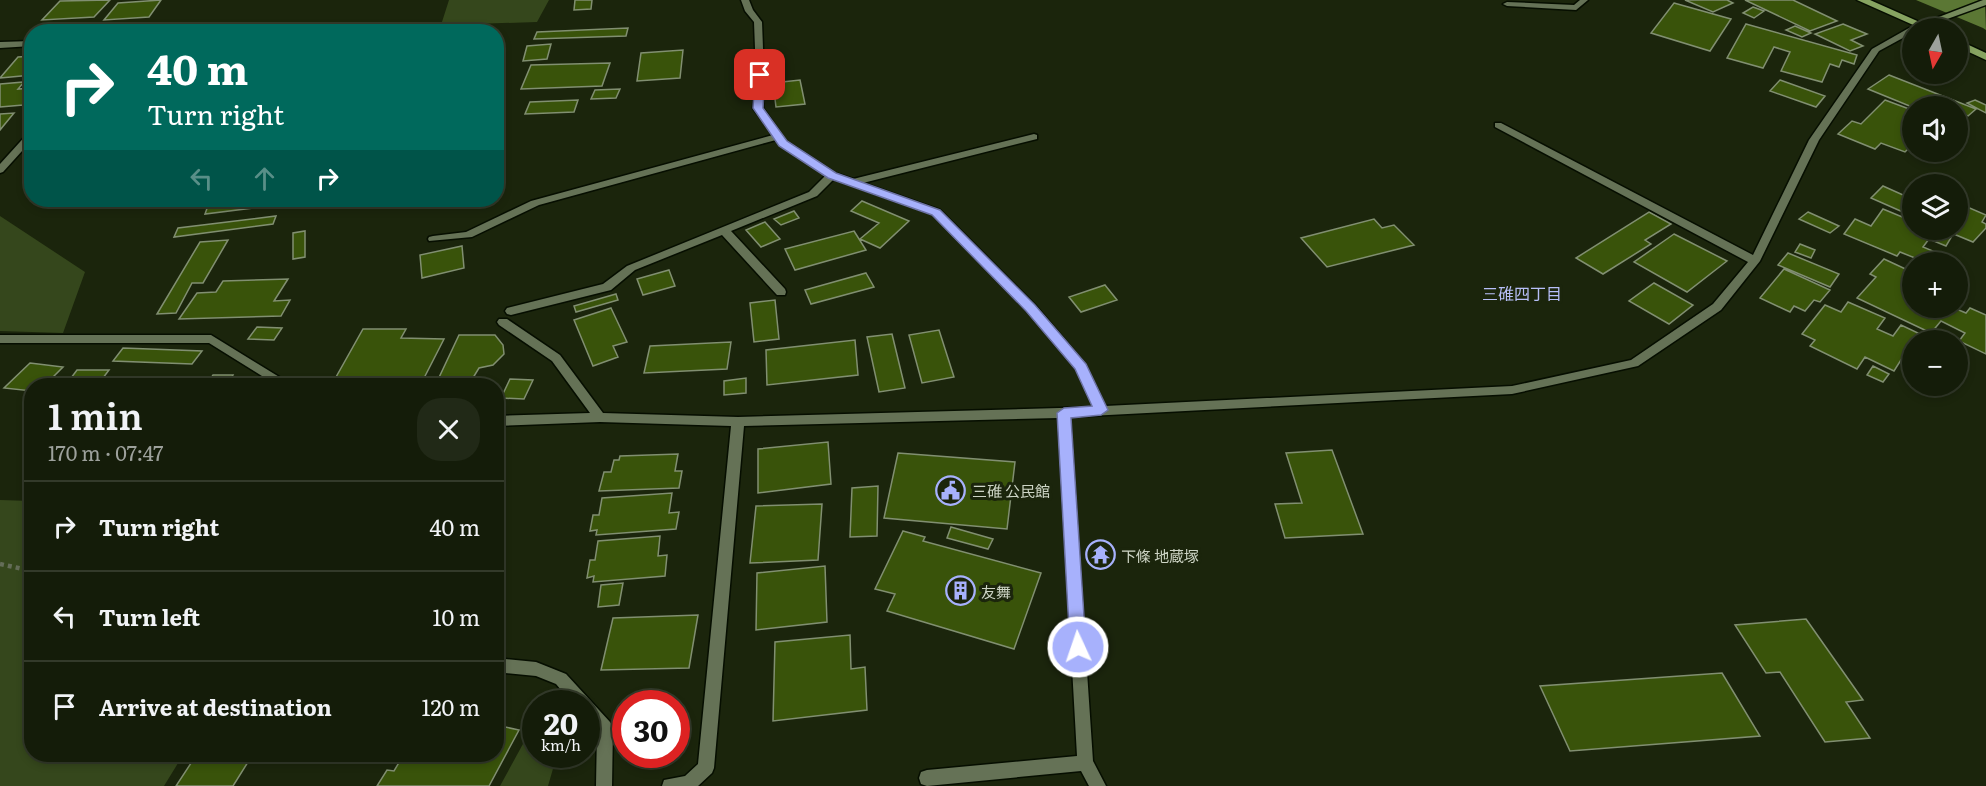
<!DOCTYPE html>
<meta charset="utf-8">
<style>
body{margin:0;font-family:Literata,"Noto Sans JP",serif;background:#212917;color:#f1f3f6;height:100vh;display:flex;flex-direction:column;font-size:22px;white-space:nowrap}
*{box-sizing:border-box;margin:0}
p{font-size:20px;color:#9da19c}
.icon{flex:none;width:33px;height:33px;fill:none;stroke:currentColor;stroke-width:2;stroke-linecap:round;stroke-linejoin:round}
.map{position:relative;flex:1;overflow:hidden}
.drawer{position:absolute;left:24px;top:378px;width:480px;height:384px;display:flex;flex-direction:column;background:#141c09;border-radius:24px;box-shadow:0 3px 9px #0003,0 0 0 2px #333a2a}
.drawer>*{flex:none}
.top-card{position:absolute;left:24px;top:24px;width:480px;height:183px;border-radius:24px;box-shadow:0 3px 9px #0003,0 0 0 2px #333a2a;background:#00695c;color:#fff;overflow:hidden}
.needle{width:39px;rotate:189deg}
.fabs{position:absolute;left:1902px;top:18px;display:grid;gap:12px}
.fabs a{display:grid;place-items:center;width:66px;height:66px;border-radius:50%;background:#141c09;box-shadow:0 3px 9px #0003,0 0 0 2px #333a2a;font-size:30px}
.speed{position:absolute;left:522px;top:690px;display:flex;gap:12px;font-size:30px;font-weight:700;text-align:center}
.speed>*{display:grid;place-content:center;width:78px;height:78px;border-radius:50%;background:#141c09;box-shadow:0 3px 9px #0003,0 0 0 2px #333a2a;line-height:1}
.speed small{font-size:15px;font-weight:400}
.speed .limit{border:9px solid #d22;background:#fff;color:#111}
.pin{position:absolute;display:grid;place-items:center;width:51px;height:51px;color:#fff;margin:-26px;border-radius:12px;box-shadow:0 3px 9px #0006}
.me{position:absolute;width:66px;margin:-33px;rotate:357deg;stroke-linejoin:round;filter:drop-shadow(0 0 4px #0008)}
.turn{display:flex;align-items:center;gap:21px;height:126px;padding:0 24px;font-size:27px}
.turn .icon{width:78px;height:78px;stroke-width:2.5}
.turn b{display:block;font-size:42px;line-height:51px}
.lanes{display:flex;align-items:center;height:57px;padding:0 24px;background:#0003;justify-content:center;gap:30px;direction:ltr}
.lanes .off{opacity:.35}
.round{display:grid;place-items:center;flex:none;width:63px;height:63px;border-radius:24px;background:#212917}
.headline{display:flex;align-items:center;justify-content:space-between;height:102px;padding:0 24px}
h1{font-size:36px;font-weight:600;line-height:45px}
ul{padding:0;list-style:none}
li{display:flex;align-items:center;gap:18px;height:90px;padding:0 24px;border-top:2px solid #333a2a}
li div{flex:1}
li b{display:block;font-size:22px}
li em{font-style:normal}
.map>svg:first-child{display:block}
.green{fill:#35471c}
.water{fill:#5b7734}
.building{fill:#39530a;stroke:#818f71;stroke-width:1.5}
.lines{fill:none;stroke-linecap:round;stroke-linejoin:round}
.street-casing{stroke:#060e00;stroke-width:3}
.secondary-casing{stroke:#060e00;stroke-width:3}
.primary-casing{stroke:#060e00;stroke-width:3}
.path{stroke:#646d58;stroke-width:4.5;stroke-dasharray:4 4;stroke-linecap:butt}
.street{fill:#657256;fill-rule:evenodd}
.secondary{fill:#768b5c;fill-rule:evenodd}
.primary{fill:#87a461;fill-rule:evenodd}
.route{fill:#a7b1fc;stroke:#6d73a4;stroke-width:1.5}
.labels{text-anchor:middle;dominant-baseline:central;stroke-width:6;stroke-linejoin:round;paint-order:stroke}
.poi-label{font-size:15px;fill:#cdd4c5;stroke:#1b250c;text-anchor:start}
.neighbourhood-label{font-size:16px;fill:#b7bff8;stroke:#1b250c}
</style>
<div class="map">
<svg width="1986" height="786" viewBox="0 0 1986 786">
<rect width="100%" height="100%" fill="#1b250c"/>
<path class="green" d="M449 0H549L537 22 441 25Z
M0 216 85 272 63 333 0 331Z
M0 500 31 501 32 754 183 755 164 786H0Z
M530 731 535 732 536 754 557 755 548 786H500Z"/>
<path class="water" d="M1916 0H1985L1986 30 1983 28Z"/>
<path class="building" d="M110 0 94 17 42 20 60 1Z
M161 0 149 17 104 20 118 3Z
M575 0H592L591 9 574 10Z
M1685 0H1727L1733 3 1713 12Z
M1745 0H1793L1837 21 1810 31Z
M1674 3 1731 19 1710 51 1651 33Z
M1753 7 1764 11 1754 18 1743 13Z
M1746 24 1857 55 1854 64 1842 60 1839 67 1830 64 1822 82 1781 71 1790 52 1774 47 1763 68 1727 58Z
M1843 24 1867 34 1851 40 1863 46 1850 51 1815 34Z
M1795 26 1811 33 1802 37 1786 30Z
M628 28 626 36 534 39 537 32Z
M551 44 547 59 523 61 527 46Z
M683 50 680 78 637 81 641 53Z
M32 56V75L0 78 18 57Z
M610 63 602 86 521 89 531 65Z
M1889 75 1976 109 1968 116 1958 112V106L1912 107 1868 89Z
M800 80 805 104 776 107 773 83Z
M1780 80 1825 96 1816 107 1770 91Z
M24 82 18 89 32 88V95L23 105 0 107V84Z
M620 89 616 98 591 99 595 90Z
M578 100 574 112 525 114 530 102Z
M1885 100 1912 110V151L1908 149 1905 152 1881 143 1875 149 1838 134 1852 121 1861 124Z
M1975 100 1986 105V113L1967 103Z
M14 113 0 130V114Z
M1883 186 1912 199V216L1871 198Z
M210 200H256L253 208 205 214Z
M862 201 909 221 880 248 860 239 879 223 851 211Z
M1958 203 1986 215 1982 222 1986 224V228L1973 242 1944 230H1958Z
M1883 209 1912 221V230H1935L1952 236 1946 246 1929 239 1923 247 1947 257 1944 262H1925L1900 252 1897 256 1844 234 1855 219 1871 226Z
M794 211 799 218 781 225 774 219Z
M1649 212 1671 224 1645 240 1651 244 1603 274 1576 258Z
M1808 212 1839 226 1830 233 1799 219Z
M276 216 273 224 174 237 178 228Z
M1374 219 1382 228 1394 225 1414 245 1327 267 1301 238Z
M765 222 780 239 761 247 746 230Z
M305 231V257L293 259V233Z
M854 231 866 250 795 270 785 249Z
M1674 234 1727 261 1687 292 1634 262Z
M228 240 203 283H192L176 313 157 314 200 242Z
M1800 244 1815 250 1811 258 1795 252Z
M462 246 464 268 422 278 420 255Z
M1788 253 1839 274 1830 287 1778 265Z
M1884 259 1912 272V308H1954L1966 313 1970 308 1986 315V354L1959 341 1965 333 1941 321 1931 333 1857 298 1876 277 1870 274Z
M1784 269 1830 290 1820 302 1814 300 1805 311 1794 306 1790 312 1760 298Z
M669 270 675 286 643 295 637 279Z
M866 273 874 287 811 304 805 290Z
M288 279 274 301 290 300 281 316 179 319 197 293 216 292 223 281Z
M1654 283 1693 305 1669 324 1629 301Z
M1105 285 1117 300 1081 312 1069 297Z
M616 294 618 300 576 312 574 306Z
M775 300 779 339 754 342 750 303Z
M1848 302 1885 318 1877 329 1893 336 1901 325 1918 333 1894 371 1865 357 1857 369 1810 346 1815 340 1802 334 1825 305 1841 312Z
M611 308 627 342 613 346 618 357 593 366 574 320Z
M257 327 282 328 274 340 248 339Z
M363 329H406L401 338 444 339 423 380H386L383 386H331Z
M939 330 954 377 922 383 909 335Z
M892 334 905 388 879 392 867 337Z
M459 335H495L503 345 504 354 493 365 479 368 468 386H435Z
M855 340 858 375 767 385 766 350Z
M731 342 727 369 644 373 650 346Z
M123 348 202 351 192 364 113 361Z
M30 363 63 367 44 386H32V391L4 388Z
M1873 366 1889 374 1883 382 1867 375Z
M77 370H109L97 386H65Z
M213 375H233L227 386H206Z
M746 378V393L724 395V381Z
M510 379 533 380 524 399 501 398Z
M828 442 831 484 758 493V449Z
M1332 450 1363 534 1285 538 1275 504 1302 503 1286 453Z
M898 453 1015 462 1007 529 884 518Z
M678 454 675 471H682L679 488 599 491 604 472H611L614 460H619L620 456Z
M878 486 877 536 850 537 852 488Z
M672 493 669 513 679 512 676 529 596 535 597 530 590 531 593 515H599L602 498Z
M822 504 818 560 750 563 756 506Z
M951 527 993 539 988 549 947 538Z
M903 531 925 537 923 541 1041 573 1014 649 887 611 895 594 875 589Z
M660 536 658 556 667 555 665 576 593 582 594 576 587 578 590 560H595L598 541Z
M825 566 827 622 756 630 757 573Z
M623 583 619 605 598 607 601 585Z
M698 615 689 668 601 670 613 618Z
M1806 619 1863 700 1846 702 1870 738 1825 742 1780 672 1766 673 1735 625Z
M850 635 851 669 865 667 867 710 773 721 775 642Z
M1722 673 1760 736 1570 751 1540 686Z
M496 725 519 730 489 786H377L387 770 394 771 404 754H496Z
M197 754H253L233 786H176Z"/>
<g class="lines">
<defs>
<path id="street" d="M741 0H749L753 10 762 22 764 75 763 108 786 141 835 173 853 179 1034 134 1037 135V139L863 183 940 210 1035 305 1085 364 1105 406 1512 386 1631 360 1713 304 1748 262 1495 127V123H1501L1753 255 1809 140 1872 49 1909 28H1915H1912V33L1879 51 1819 140 1760 261 1721 310 1638 366 1512 394 1070 417 1093 761 1106 786H1089L1081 771 927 786 921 784 919 778 921 772 927 770 1077 756 1058 418 744 426 714 768 712 773 698 786H662L664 780 685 776 698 764 731 426 600 422 496 426V416L590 413 552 361 499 325 497 322 499 319H507L560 355 603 413 738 417 1094 407 1076 369 1027 311 932 214 834 179 817 196 731 231 785 289 786 292 785 295H777L722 235 635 270 611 290 511 315 507 314 505 311 507 308 603 284 627 266 809 192 826 175 780 145 776 140 539 205 472 237 429 241 428 239 429 237 433 236 466 232 531 201 773 135 753 108 756 75 754 22 745 11Z
M1580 0H1588L1576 10 1507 6 1503 4 1507 2 1574 5Z
M32 41V46L0 48V42Z
M32 131V140L3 172 0 173V164L29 132Z
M0 335H211L294 386H278L209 343H0Z
M496 658 536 662 566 674 610 722 613 727 612 786H596L597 730 586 718V704H573L556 684 536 676 496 672Z"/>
<path id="secondary" d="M1983 0H1986V5L1925 27 1918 25Z"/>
<path id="primary" d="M1857 0H1870L1933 28H1920Z
M1958 40 1986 53V60L1958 47Z"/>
</defs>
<use href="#street" class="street-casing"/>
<use href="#secondary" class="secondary-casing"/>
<use href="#primary" class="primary-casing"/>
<path class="path" d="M0 564 32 571"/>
<use href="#street" class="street"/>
<use href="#secondary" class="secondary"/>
<use href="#primary" class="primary"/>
</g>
<path class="route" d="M760 72 765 75 763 108 787 141 836 173 940 210 1035 305 1086 364 1108 410 1101 415 1071 418 1086 647 1084 652 1078 654 1072 652 1070 647 1057 413 1064 408 1092 406 1075 369 1026 311 932 215 828 178 779 146 753 108 755 75Z"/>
<defs>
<symbol id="civic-ring" viewBox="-11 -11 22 22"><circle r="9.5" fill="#1b250c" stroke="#a7b1fc" stroke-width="1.5"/><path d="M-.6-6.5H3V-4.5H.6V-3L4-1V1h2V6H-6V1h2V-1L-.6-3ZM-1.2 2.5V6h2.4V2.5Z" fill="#a7b1fc"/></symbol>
<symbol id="temple-ring" viewBox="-11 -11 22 22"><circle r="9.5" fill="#1b250c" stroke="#a7b1fc" stroke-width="1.5"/><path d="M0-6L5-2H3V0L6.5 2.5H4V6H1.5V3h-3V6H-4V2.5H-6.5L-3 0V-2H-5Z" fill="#a7b1fc"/></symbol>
<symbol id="building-ring" viewBox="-11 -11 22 22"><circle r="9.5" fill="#1b250c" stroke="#a7b1fc" stroke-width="1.5"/><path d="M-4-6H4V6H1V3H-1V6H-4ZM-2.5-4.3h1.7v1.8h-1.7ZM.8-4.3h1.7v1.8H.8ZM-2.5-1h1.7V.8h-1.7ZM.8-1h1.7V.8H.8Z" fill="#a7b1fc"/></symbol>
</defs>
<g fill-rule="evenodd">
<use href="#civic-ring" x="934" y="474" width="33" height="33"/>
<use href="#temple-ring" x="1084" y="538" width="33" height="33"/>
<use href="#building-ring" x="944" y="574" width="33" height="33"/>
</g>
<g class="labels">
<g class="poi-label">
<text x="972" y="490">三碓 公民館</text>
<text x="1121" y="555">下條 地蔵塚</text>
<text x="981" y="591">友舞</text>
</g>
<g class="neighbourhood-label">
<text x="1522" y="293">三碓四丁目</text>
</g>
</g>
</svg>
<div class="fabs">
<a><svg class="needle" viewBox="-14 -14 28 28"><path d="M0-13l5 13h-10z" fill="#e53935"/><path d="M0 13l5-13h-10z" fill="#9da19c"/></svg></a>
<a><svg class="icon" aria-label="sound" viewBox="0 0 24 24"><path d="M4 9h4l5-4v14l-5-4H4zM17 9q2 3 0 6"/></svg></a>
<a><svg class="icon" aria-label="layers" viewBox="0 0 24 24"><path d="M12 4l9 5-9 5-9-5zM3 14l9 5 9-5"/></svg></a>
<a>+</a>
<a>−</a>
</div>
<div class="speed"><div>20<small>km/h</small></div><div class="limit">30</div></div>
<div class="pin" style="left:760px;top:75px;background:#d93025"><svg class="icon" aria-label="arrive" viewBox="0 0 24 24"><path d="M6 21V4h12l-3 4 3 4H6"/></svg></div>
<svg class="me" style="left:1078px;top:647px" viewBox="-20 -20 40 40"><circle r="17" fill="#a7b1fc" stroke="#fff" stroke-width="3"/><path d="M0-11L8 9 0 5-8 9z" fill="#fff"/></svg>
<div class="top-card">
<div class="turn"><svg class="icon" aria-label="right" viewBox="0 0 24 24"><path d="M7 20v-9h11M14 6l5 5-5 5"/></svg><div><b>40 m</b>Turn right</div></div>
<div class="lanes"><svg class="icon off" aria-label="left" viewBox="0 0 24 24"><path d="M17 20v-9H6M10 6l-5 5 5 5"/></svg><svg class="icon off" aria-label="ahead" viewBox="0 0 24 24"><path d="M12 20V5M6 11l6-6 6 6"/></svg><svg class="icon" aria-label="right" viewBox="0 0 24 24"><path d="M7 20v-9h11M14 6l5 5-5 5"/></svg></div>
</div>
<section class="drawer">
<div class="headline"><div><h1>1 min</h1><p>170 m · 07:47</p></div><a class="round"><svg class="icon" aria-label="close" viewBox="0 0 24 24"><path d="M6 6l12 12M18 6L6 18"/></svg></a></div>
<ul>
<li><svg class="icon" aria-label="right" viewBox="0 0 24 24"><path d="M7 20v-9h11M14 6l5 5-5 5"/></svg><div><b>Turn right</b></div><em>40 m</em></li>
<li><svg class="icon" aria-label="left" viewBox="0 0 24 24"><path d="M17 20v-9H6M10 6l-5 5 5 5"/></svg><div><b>Turn left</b></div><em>10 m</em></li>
<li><svg class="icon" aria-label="arrive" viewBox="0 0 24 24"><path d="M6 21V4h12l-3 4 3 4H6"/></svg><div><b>Arrive at destination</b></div><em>120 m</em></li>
</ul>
</section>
</div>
